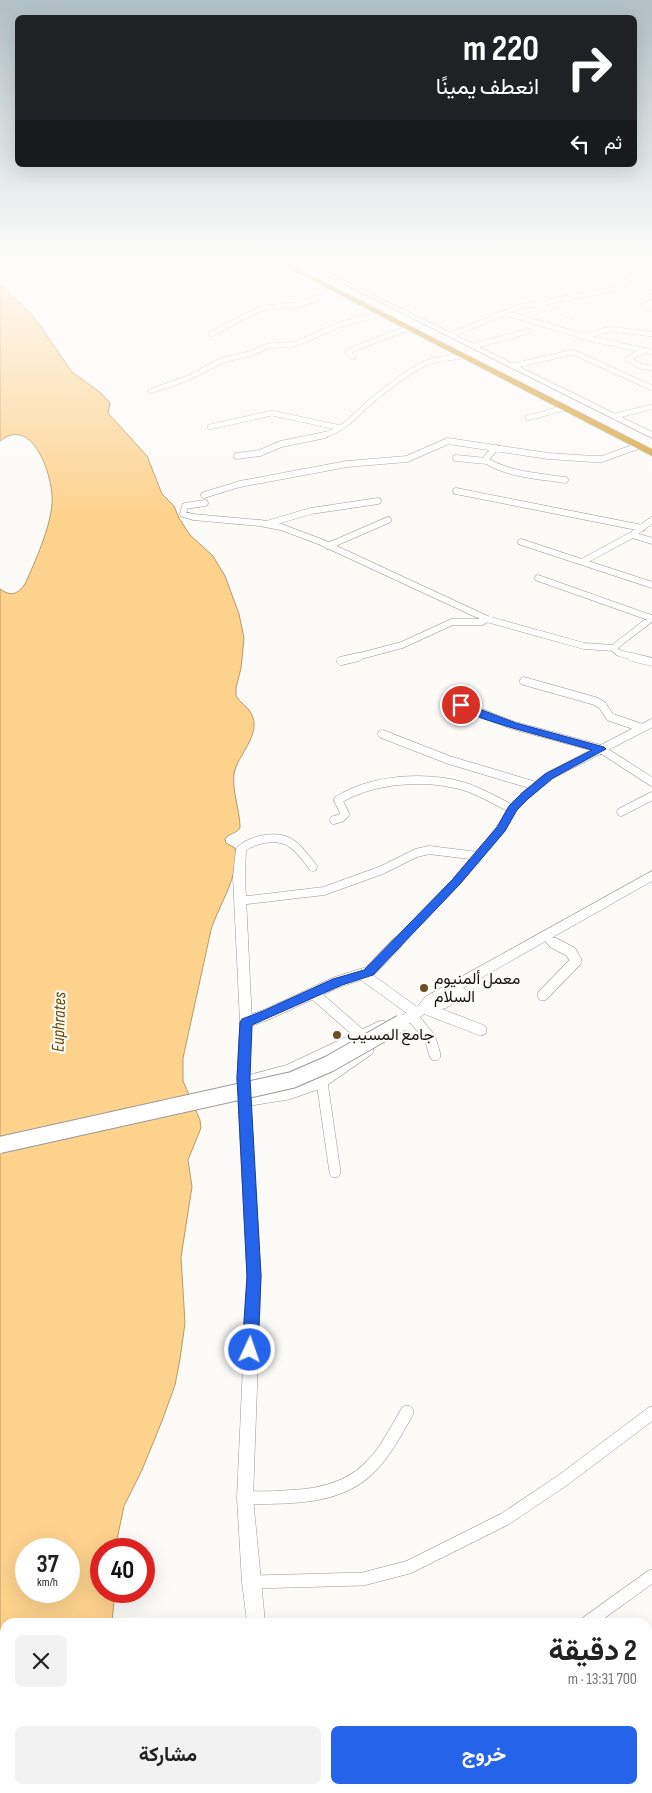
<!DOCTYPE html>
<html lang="ar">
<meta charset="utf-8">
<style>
body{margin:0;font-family:"Sofia Sans Condensed",Vazirmatn,sans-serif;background:#f2f2f2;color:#222;direction:rtl;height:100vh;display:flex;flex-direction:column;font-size:19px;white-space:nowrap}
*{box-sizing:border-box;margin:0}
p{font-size:16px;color:#767676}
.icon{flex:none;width:28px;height:28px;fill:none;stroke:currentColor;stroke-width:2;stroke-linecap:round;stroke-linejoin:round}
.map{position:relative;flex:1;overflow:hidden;direction:ltr}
.drawer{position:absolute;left:0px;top:1618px;width:652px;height:176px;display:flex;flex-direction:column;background:#fff;border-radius:15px 15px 0 0;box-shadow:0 5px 20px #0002;direction:rtl}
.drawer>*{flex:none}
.banner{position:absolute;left:15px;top:15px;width:622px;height:152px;border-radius:8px;box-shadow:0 5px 20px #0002;direction:rtl;background:#202124;color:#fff;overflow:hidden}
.speed{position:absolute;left:15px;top:1538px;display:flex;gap:10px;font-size:25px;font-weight:700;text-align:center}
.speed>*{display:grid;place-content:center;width:65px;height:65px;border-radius:50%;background:#fff;box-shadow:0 5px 20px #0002;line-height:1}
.speed small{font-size:12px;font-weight:400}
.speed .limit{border:8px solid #d22;background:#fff;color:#111}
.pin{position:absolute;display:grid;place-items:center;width:42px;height:42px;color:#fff;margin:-21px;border:2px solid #fff;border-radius:50%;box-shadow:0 1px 5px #0007}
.me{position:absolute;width:55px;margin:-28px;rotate:3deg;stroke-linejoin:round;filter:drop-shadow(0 0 4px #0008)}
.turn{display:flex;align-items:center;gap:18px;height:105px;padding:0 15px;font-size:22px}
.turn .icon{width:65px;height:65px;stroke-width:2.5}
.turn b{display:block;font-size:35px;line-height:42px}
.then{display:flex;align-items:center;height:48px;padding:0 15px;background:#0003;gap:10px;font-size:19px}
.round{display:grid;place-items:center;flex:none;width:52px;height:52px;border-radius:8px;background:#f2f2f2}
.head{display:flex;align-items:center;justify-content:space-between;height:85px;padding:0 15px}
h1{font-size:30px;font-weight:700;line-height:38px}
.action{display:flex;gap:10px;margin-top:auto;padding:10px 15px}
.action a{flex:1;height:58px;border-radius:8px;background:#2563eb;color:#fff;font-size:20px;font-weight:700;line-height:58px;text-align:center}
.action a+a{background:#f2f2f2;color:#222}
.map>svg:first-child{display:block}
.water{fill:#fdd28d;stroke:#b79968;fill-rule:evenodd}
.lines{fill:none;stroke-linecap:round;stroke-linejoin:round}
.minor-far4-casing{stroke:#9a9895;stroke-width:5.5}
.minor-far3-casing{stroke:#9a9895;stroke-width:7}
.minor-far2-casing{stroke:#9a9895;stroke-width:9}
.minor-far1-casing{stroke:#9a9895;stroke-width:12}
.minor-casing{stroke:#9a9895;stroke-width:14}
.tertiary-casing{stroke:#9a9895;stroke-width:1}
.secondary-casing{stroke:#9a9895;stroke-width:1}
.trunk-casing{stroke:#dad9d9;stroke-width:1}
.minor-far4{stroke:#fff;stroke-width:5}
.minor-far3{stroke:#fff;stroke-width:6}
.minor-far2{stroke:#fff;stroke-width:8}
.minor-far1{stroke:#fff;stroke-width:11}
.minor{stroke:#fff;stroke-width:13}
.tertiary{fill:#fff;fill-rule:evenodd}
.secondary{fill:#fff;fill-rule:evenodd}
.trunk{fill:#d2a33c;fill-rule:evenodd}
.secondary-bridge-casing{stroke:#9a9895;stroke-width:18;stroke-linecap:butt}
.secondary-bridge{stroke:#fff;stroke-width:16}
.route{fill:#2563eb;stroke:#184099}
.poi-dot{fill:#6c5123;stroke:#fdfbf8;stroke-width:2}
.labels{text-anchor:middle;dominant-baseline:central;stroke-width:4.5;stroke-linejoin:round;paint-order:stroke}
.poi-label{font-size:16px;fill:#151413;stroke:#fdfbf8;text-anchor:start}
.water-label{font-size:18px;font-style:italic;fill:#6e4b00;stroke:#fdfbf8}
</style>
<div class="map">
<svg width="652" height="1793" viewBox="0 0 652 1793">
<rect width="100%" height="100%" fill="#fdfbf8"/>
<path class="water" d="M0 284 34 317 72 372 101 393 110 403 108 413 147 456 162 494 174 506 179 518 190 535 213 556 225 576 239 614 244 638 241 668 236 688V696C240 703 248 707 251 713 263 734 237 755 234 774 232 792 240 810 240 828 236 834 229 833 225 839L226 843 235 848C240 876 219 904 211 930L183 1058V1081L200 1120 201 1128 188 1160 192 1187 181 1257 185 1323 180 1359 175 1385 162 1421 142 1470 124 1506 115 1549H101V1591H115L112 1622H5V1789H66V1793H0V589C11 597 18 594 25 584 35 562 51 526 52 503 54 478 33 414 0 441ZM26 1549H69V1591H26Z"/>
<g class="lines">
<defs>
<path id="minor-far4" d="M581 265 587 264
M635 276 652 288
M639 278 652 275
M652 302 646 305 652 309
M536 305 571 316
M506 313 592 339 652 352
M211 334 262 308 298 305 336 291
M451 335 519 307 616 289 652 264
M583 337 609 329 652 334
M473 346 529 331
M645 350 628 359 640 366 652 368
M353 357 348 353 351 350 408 328
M513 366 573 352 652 388
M151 391 188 378 223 360 249 354 268 346 296 344 341 324 382 314
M615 416 652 407
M528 418 564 408
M210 427 272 413 341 428
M319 436C344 431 353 417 370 402 384 390 416 365 432 361 442 358 453 358 463 356"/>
<path id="minor-far3" d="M496 448 487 457V461C510 475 539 476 565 480
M237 456 260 453 281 444 325 435
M456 458 487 461
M456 491 642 528
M204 495 240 484 347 464 407 459 448 441 548 456 593 459H602L638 446
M205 503 185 506 183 514 193 517 260 523 281 527 321 542 487 619 584 646 613 648
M270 523 311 511 378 501
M632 535 652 541
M521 542 582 562 632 535 652 520
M328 546 388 520
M582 562 652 585
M538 578 651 618
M353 658 402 645 452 622H482L487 619
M637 658 619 653 613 648 652 618"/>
<path id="minor-far2" d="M632 657 652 662
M341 661 358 657
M524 681 595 701 602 705 610 717 642 728
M461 705 512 725 601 749 652 782
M382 734 449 760 536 786
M621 812 652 796
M334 820 341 818 345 814 338 800C372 779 424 775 463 786 480 791 496 801 512 809
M241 849C254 839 276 834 291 843 300 849 306 859 313 867
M239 901 324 891 382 870 416 853 429 850 478 856
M550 941 557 945
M396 945 456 882 501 829 512 809 525 796 549 776 652 723"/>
<path id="minor-far1" d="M362 974 416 1013
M314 994 361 1035
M543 995 576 961 571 952 554 943
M424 1008 481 1030
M412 1016 430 1038 435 1055
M246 1022 268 1014 337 982 369 972 397 943
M244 1082 289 1070 382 1026
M322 1082 335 1172
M245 1101 288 1094 322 1082 368 1050"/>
<path id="minor" d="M245 1498C285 1497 334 1500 366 1471 384 1455 395 1433 407 1412
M251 1582 363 1579 409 1567 505 1519 563 1480 652 1413
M588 1622 652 1576
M648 1759 652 1755"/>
<path id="tertiary" d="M241 846 246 849 245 877 252 1022 249 1078 261 1276 253 1498 265 1622H247L242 1582 237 1498 247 1276 237 1078 240 1022 233 877 236 849Z
M295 1789H315L317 1793H297Z"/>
<path id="secondary" d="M304 264H311L652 432V438Z
M652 871V881L463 988 469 992 467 995 446 1008 428 1012 401 1028 396 1027 393 1023 396 1019 419 1005 425 997Z"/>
<path id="trunk" d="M280 264H289L652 449V456Z"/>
</defs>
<use href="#minor-far4" class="minor-far4-casing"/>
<use href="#minor-far3" class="minor-far3-casing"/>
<use href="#minor-far2" class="minor-far2-casing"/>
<use href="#minor-far1" class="minor-far1-casing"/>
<use href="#minor" class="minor-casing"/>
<use href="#tertiary" class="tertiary-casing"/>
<use href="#secondary" class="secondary-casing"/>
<use href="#trunk" class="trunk-casing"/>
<use href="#minor-far4" class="minor-far4"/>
<use href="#minor-far3" class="minor-far3"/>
<use href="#minor-far2" class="minor-far2"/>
<use href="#minor-far1" class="minor-far1"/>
<use href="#minor" class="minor"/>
<use href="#tertiary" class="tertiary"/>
<use href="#secondary" class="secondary"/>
<use href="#trunk" class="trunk"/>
<defs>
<path id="secondary-bridge" d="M0 1145 292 1080 329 1064 401 1023"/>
</defs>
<use href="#secondary-bridge" class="secondary-bridge-casing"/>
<use href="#secondary-bridge" class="secondary-bridge"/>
</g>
<linearGradient id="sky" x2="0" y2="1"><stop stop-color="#b0c0c4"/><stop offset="0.51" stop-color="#fefdfc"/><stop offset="1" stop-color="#fefdfc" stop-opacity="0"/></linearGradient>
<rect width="652" height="515" fill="url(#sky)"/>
<path class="route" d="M461 702 516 723 604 747 606 749 553 778 529 798 517 810 505 831 460 884 373 975 342 985 252 1025 250 1078 261 1276 258 1350 256 1354 250 1356 245 1354 242 1350 247 1276 237 1078 240 1022 242 1019 263 1011 333 979 364 970 452 880 497 827 509 806 522 793 545 774 592 750 509 727 481 718 458 707V703Z"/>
<g class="poi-dot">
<circle cx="424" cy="988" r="5"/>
<circle cx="337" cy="1035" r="5"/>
</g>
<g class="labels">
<g class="poi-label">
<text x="434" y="979">معمل ألمنيوم<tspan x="434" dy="18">السلام</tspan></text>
<text x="347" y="1035">جامع المسيب</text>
</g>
<g class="water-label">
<text transform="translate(59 1022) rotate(-88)">Euphrates</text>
</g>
</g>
</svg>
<div class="speed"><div>37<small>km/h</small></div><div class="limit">40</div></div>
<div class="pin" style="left:461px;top:705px;background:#d93025"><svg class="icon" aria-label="arrive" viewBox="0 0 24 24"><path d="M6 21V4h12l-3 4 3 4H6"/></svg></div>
<svg class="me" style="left:250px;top:1350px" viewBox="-20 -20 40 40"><circle r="17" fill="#2563eb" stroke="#fff" stroke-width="3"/><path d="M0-11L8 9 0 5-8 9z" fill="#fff"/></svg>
<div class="banner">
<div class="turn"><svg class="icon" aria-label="right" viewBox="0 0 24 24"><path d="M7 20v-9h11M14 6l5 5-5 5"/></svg><div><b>220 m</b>انعطف يمينًا</div></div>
<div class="then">ثم<svg class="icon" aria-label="left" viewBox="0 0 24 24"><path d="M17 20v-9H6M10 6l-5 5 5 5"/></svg></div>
</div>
<section class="drawer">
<div class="head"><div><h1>2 دقيقة</h1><p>700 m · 13:31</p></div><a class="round"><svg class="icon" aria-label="close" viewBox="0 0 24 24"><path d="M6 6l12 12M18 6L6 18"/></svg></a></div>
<div class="action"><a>خروج</a><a>مشاركة</a></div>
</section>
</div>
